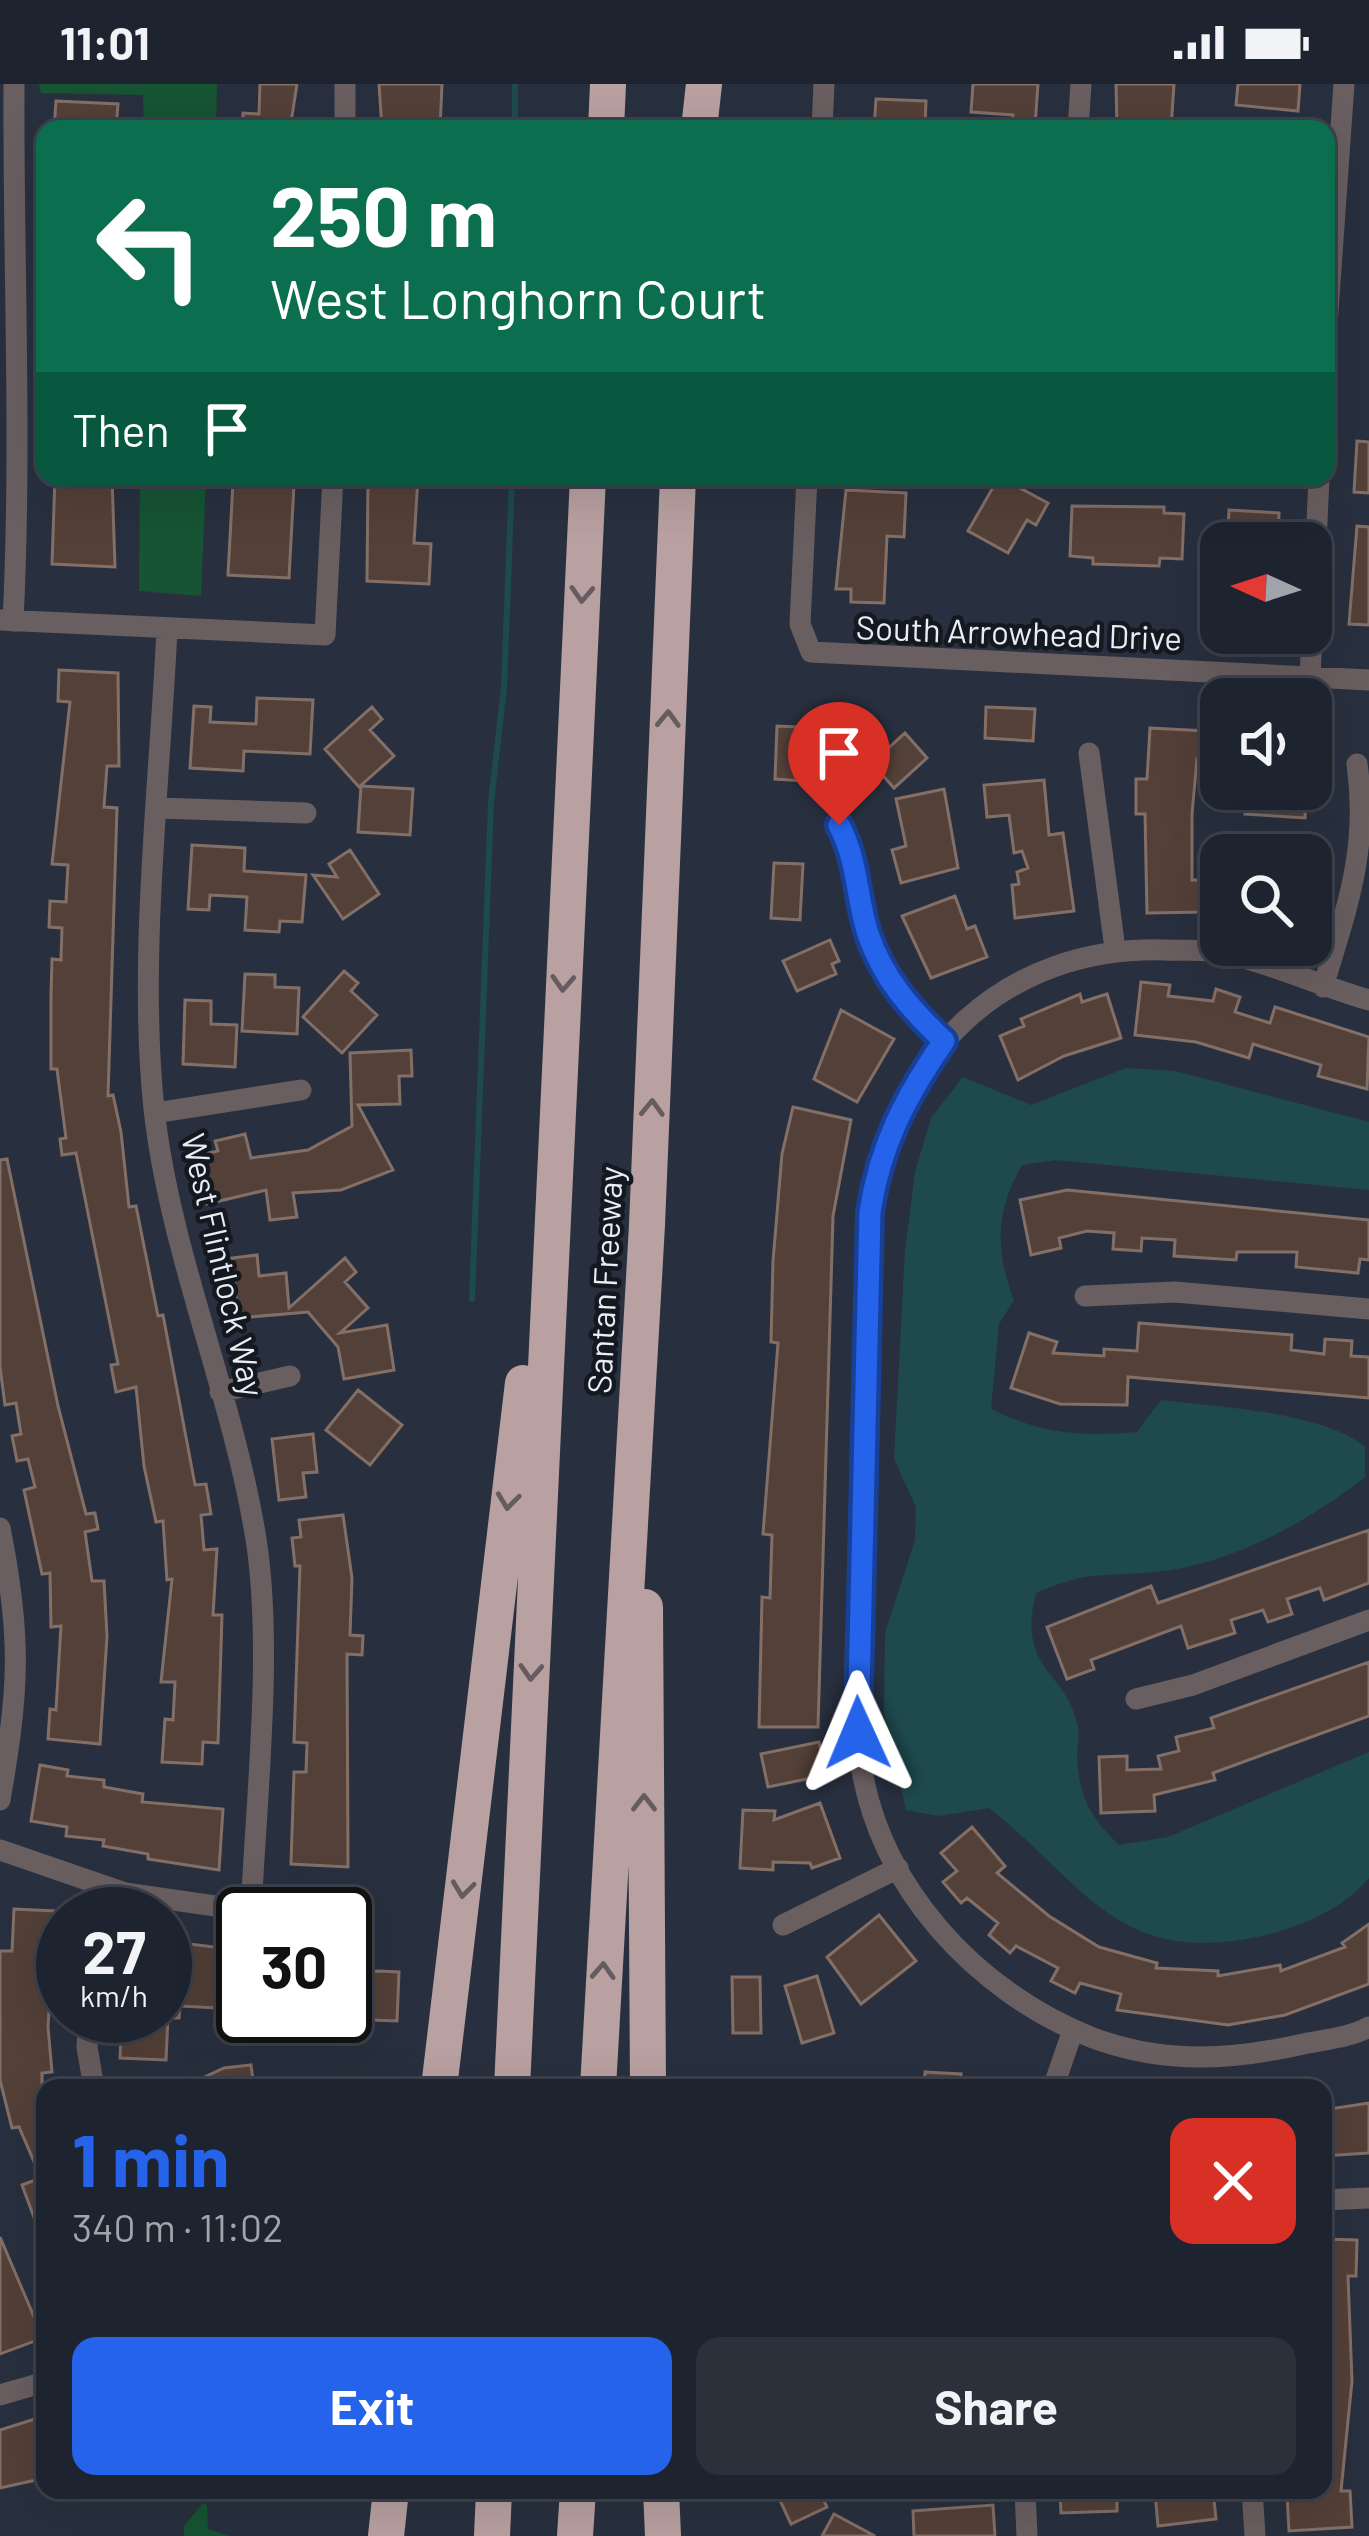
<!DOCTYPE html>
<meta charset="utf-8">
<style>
body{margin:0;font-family:Barlow,sans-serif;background:#2b303b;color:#f1f3f6;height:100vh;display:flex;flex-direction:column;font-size:45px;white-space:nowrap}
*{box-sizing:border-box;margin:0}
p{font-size:39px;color:#a1a4aa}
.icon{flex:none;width:66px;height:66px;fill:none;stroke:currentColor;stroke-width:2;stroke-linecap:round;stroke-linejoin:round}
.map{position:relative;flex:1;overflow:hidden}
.details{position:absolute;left:36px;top:1995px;width:1296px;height:420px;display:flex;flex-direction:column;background:#1e242f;border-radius:24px;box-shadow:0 12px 48px #0002,0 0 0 3px #3c414b}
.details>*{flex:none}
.top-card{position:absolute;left:36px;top:36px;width:1299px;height:366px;border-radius:24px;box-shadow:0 12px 48px #0002,0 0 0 3px #3c414b;background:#0b6e4f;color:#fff;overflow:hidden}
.needle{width:78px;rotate:273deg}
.controls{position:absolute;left:1200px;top:438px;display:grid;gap:24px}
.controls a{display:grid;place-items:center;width:132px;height:132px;border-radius:24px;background:#1e242f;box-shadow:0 12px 48px #0002,0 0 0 3px #3c414b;font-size:60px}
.speed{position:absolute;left:36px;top:1803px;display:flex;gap:24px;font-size:60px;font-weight:700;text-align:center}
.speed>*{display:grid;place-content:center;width:156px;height:156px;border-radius:50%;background:#1e242f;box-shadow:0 12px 48px #0002,0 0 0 3px #3c414b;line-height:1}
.speed small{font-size:30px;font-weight:400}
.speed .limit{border:6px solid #111;border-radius:18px;background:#fff;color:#111}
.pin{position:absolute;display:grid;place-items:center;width:102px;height:102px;color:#fff;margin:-123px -51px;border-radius:50% 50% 50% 0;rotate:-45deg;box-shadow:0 0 12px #0007}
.pin .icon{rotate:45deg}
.me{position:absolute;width:132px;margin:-66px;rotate:359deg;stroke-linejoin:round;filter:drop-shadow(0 0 9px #0008)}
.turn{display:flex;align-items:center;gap:42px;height:252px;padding:0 36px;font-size:54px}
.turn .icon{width:156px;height:156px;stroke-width:2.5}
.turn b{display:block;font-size:84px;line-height:102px}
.then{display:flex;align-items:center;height:114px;padding:0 36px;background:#0003;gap:24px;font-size:45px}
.round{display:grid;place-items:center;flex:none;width:126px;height:126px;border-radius:24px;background:#2b303b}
.summary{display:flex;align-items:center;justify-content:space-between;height:204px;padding:0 36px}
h1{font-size:72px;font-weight:700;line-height:90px;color:#2563eb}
.action{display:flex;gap:24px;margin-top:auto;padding:24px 36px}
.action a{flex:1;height:138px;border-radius:24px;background:#2563eb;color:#fff;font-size:48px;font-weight:700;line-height:138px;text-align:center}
.action a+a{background:#2b303b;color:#f1f3f6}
.status{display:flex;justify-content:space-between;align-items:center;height:84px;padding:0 60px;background:#1e242f;direction:ltr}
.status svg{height:33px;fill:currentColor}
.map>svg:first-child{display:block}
.green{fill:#165433}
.water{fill:#1e4a4e}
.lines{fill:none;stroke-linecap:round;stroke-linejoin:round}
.stream{stroke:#1e4a4e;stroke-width:6}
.building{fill:#534038;stroke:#846f67;stroke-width:3}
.minor{stroke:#6a5f60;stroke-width:21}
.motorway{stroke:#b9a0a1;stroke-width:36}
.oneway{stroke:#665c60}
.route-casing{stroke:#184099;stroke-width:30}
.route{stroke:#2563eb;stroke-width:21}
.labels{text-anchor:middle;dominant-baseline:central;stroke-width:9;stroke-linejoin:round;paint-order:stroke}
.street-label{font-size:33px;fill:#e8edf7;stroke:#14181f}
</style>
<div class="status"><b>11:01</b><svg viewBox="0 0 49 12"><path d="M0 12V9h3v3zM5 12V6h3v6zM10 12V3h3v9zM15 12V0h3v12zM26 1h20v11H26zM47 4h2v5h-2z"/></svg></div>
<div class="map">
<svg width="1369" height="2452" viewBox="0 0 1369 2452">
<rect width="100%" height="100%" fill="#28303f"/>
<path class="green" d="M39 0H217L216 45H144L143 11 41 9Z
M140 393H206L201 512 139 507Z
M203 2419 207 2421 208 2445 229 2452H184V2442Z"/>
<path class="water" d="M1126 984 1175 987 1369 1038V1106L1056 1076 1022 1081C995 1127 995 1166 1014 1216L999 1240 991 1325C1044 1350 1079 1353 1137 1348L1161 1316C1217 1323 1324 1328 1365 1363V1393C1307 1439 1228 1482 1154 1488 1100 1493 1089 1486 1036 1509 1016 1588 1068 1586 1078 1644 1080 1653 1077 1663 1077 1672 1079 1713 1090 1733 1119 1761L1168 1753 1369 1668V1794C1344 1824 1303 1842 1266 1851 1117 1885 1088 1802 989 1724L939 1732 906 1726 884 1629 885 1549 915 1456 916 1423 894 1375 905 1167 915 1088 931 1034 963 993 1031 1021Z"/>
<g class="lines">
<path class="stream" d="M515 45V0
M472 1215 491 718 504 603 512 393"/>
</g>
<path class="building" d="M260 0H297L290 45H242L243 29 259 30Z
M379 0H442L440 45H382Z
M973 0H1038L1035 42 1012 40 1013 31 971 28Z
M1116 0H1174L1171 45H1117Z
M1238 0H1300L1298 27 1236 21Z
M876 15 926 17 925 45H874Z
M56 17 118 20 116 45H54Z
M1357 357 1369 358V409L1354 408Z
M55 393H112L115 483 52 480Z
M368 393H418L414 459 431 460 429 500 367 497Z
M999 393 1048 419 1036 441 1027 436 1008 469 968 447Z
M233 398 294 401 289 494 228 491Z
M846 406 906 409 904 453 887 452 884 519 851 518V505H836Z
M1072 422 1164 423V429L1184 430 1182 475 1160 474 1159 482 1093 480V474L1070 472Z
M1229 426 1279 429 1278 459H1227Z
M1357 442 1369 443V541L1349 540Z
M59 586 118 589 119 682H107L104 723 117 724 108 1012 113 1011 121 1048 129 1123 136 1122 158 1232 163 1231 195 1401 206 1400 211 1430 201 1431 204 1466 217 1465 213 1531H222L218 1659 203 1658 202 1680 162 1678 165 1635 173 1636 175 1598H161L172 1495 167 1496 163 1437 156 1438 144 1382 136 1303 116 1308 111 1281 118 1280 76 1069 62 1071 60 1055 66 1054 57 985H51V912L52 875 61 876 62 844 49 843 50 817 66 818 68 781 52 780 70 618 58 617Z
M257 614 313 616 310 670 244 667 243 687 190 684 194 622 211 623 210 638 256 640Z
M372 623 382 635 370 646 394 672 359 703 325 665Z
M821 623 850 625 847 681 806 679 805 697 775 695 777 642 820 644Z
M986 623 1035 625 1033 657 985 654Z
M1150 644 1206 647 1205 675H1197L1192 730V796H1206V828L1147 829 1145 730H1136V695H1147Z
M905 649 927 674 894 704 872 679Z
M1044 696 1049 751 1063 749 1074 827 1015 834 1012 801 1019 800 1017 788 1028 784 1022 767 1014 769 1009 731 987 733 984 701Z
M361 702 413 705 410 751 358 748Z
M944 705 958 784 901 799 892 766 906 762 896 715Z
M1246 705H1306L1305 734 1245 730Z
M1265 752 1316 766 1315 771H1260Z
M192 761 245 764 244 787 306 791 302 838 280 837 279 848 245 846 247 813 210 811 209 826 188 825Z
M350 766 379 810 343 835 313 791 337 793 329 780Z
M774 779 803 780 800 836 771 834Z
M955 812 967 845 975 842 987 873 931 894 902 832Z
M830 856 839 877 832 880 836 890 797 907 783 877Z
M344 887 358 899 351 907 377 931 342 969 303 933Z
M245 890 275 891V903L299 904 297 950 242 947Z
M1141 898 1170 901 1168 912 1213 917 1216 905 1240 913 1235 928 1270 939 1275 923 1369 953 1367 1005 1318 992 1321 981 1253 960 1249 974 1196 958 1135 951Z
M1080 910 1082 918 1107 910 1121 954 1064 972 1018 996 1000 952 1024 942 1021 935Z
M185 916 211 917V940L237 941 235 983 183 980Z
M841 926 894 955 857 1018 814 995Z
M411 966 412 992H399L400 1020 358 1021 393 1086 341 1106 293 1109 297 1133 270 1136 266 1106 207 1120 196 1072 218 1067 215 1057 245 1050 251 1074 308 1066 352 1042 350 969Z
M793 1023 851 1036 833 1132 818 1643H759L762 1513 770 1514 772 1451 763 1450 778 1259 771 1258 773 1177 782 1070Z
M7 1075 58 1322 86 1430 95 1429 98 1445 85 1448 92 1497H104L107 1552 100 1660 48 1655 50 1625 56 1626 61 1542 51 1543 50 1489 42 1490 24 1406 35 1403 28 1375 17 1377 12 1352 21 1350 16 1319 5 1321 0 1283V1076Z
M1067 1106 1369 1136V1176L1360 1175 1358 1189 1296 1183 1297 1168H1237L1236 1176 1174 1172 1175 1156 1142 1154 1141 1167 1113 1165 1114 1149 1087 1147 1059 1154 1061 1164 1031 1171 1020 1116Z
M257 1171 259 1192 286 1189 289 1224 345 1174 356 1188 345 1198 368 1224 340 1249 387 1241 394 1286 344 1295 338 1263 308 1228 238 1234 232 1174Z
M1139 1239 1292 1251 1291 1266 1324 1270 1325 1255 1352 1257 1351 1272 1369 1273V1314L1128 1293 1127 1321 1060 1320 1011 1304 1029 1249 1057 1258 1053 1269 1104 1272V1265L1137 1267Z
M358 1306 402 1341 370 1381 326 1346Z
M313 1350 317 1388 303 1389 306 1413 279 1416 272 1355Z
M343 1431 352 1494 350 1551 363 1552 362 1571 347 1570 348 1783 291 1780 294 1688H306L307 1659 294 1658 300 1482H295L292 1454 301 1453 299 1436Z
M1369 1446V1499L1324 1516 1320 1504 1287 1515 1292 1530 1268 1538 1263 1526 1231 1536 1235 1549 1188 1564 1181 1542 1091 1576 1094 1585 1067 1595 1047 1543 1151 1502 1158 1519Z
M1369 1578V1632L1213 1689 1215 1696 1154 1711 1155 1727 1101 1729 1099 1673 1127 1672V1686L1161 1685 1158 1672 1179 1667 1176 1653 1214 1644 1211 1634Z
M819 1658 826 1691 768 1703 761 1670Z
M40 1681 68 1686 67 1692 104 1696V1703L143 1710 142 1718 223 1725 219 1786 148 1775V1770L103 1762 104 1756 66 1752 67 1743 31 1737Z
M820 1719 840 1774 812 1784 810 1779 773 1778V1786L740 1784 743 1726 775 1727 774 1736Z
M972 1743 1005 1782 997 1789 1049 1832 1099 1863 1157 1879 1156 1884 1218 1887V1892L1280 1881 1281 1887 1345 1863 1342 1859 1369 1840V1900L1285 1931 1228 1941 1117 1926 1121 1910 1080 1899 1075 1909 1051 1897 1058 1884 1016 1862 1010 1869 989 1851 998 1839 967 1814 961 1819 943 1798 957 1787 941 1769Z
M14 1825 55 1827 48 1943 52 1988 42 1989 43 2158 22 2101 41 2094 19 2043 12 2044 0 1996V1867H12Z
M879 1831 916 1877 861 1920 827 1873Z
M165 1857 239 1866 236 1925 180 1922 179 1934H168L166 1976 120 1974 122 1932H165Z
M378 1887 399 1888 397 1937 345 1935V1889Z
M817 1892 834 1949 802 1959 785 1902Z
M732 1893H760L761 1949H733Z
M251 1981 254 2004H181L224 1984Z
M925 1988 961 1990 960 2004H924Z
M1369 2019V2069L1323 2072V2026Z
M0 2153 43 2254 0 2270Z
M1323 2155 1357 2156 1356 2192H1348L1352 2297 1341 2407H1350L1352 2443 1289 2447 1287 2410 1323 2408Z
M41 2333 45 2394 0 2404V2346Z
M785 2406H819L827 2423 791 2440 777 2410Z
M1060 2406H1117V2427L1061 2429Z
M1201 2406 1203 2416 1214 2415 1216 2435 1158 2442 1155 2409Z
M993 2421 995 2452H914L913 2427Z
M834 2430 875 2452H822Z"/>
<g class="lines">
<path class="minor" d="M345 45V0
M822 45 824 0
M1078 45 1081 0
M1326 255 1344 0
M807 393 800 540 811 568 1369 596
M1 536 325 551 333 393
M13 537C22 358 13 179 14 0
M167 545C160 697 138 875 154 1025 170 1169 231 1306 255 1449 274 1559 256 1715 251 1829
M1310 593 1319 393
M1089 669 1115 865
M159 724 306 729
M839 741C859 777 856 812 868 850 883 894 910 926 944 957
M1323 903C1347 823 1369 765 1357 680
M1369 916C1320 902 1271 879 1221 868 1204 865 1184 867 1166 866 1004 861 893 970 870 1128 868 1231 865 1334 862 1437 859 1515 849 1596 860 1674 877 1802 976 1908 1093 1954 1166 1981 1234 1976 1308 1959 1328 1955 1351 1953 1369 1943
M155 1029 301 1006
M1085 1212 1175 1208 1369 1225
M220 1308 290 1292
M0 1444C22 1554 19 1606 0 1716
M1136 1615 1193 1601 1369 1536
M0 1766 125 1809 270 1830
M97 1830 99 1803
M345 1832 358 1833
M783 1841 898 1784
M89 1932 87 1963 94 2004
M1053 2004 1073 1946
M1323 2116 1369 2114
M0 2311 45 2298
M1025 2406 1027 2452
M1252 2406 1255 2452"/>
<path class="motorway" d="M606 45 608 0
M699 45 704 0
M645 1523 648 2004
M439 2004 523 1299
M512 2004 588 393
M598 2004 647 1141 678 393
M661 2406 663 2452
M386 2452 391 2406
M492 2452 494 2406
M575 2452 578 2406"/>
</g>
<defs><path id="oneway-chevron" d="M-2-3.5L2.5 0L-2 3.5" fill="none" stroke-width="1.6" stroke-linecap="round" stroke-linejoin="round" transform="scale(3)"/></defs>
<g class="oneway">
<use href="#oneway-chevron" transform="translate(582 510) rotate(93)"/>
<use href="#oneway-chevron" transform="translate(668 635) rotate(-88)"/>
<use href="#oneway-chevron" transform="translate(563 899) rotate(93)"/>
<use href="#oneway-chevron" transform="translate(652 1024) rotate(-88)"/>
<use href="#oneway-chevron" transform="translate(508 1417) rotate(97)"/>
<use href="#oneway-chevron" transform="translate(531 1588) rotate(93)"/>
<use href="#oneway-chevron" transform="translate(644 1719) rotate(-90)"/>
<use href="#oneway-chevron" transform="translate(463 1805) rotate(97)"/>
<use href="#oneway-chevron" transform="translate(603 1887) rotate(-87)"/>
</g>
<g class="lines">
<defs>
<path id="route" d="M839 741C858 777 856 812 868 850 883 894 910 925 944 957 906 1012 880 1061 870 1128L858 1649"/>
</defs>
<use href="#route" class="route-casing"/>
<use href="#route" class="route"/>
</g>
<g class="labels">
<g class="street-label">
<text transform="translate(1019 548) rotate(2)">South Arrowhead Drive</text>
<text transform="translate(224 1181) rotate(77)">West Flintlock Way</text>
<text transform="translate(604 1196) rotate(-87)">Santan Freeway</text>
</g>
</g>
</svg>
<div class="controls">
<a><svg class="needle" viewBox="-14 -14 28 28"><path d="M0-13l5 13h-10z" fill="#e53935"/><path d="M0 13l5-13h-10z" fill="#a1a4aa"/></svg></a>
<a><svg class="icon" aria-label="sound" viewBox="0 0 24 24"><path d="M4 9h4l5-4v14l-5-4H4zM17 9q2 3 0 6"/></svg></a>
<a><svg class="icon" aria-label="search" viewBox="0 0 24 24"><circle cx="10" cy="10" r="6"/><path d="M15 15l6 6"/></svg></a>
</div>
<div class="speed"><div>27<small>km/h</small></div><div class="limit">30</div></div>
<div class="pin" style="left:839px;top:741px;background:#d93025"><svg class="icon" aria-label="arrive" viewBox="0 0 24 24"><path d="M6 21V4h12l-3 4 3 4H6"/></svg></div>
<svg class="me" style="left:858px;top:1649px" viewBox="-20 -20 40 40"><path d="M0-17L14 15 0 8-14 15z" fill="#2563eb" stroke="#fff" stroke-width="4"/></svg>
<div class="top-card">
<div class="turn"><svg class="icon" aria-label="left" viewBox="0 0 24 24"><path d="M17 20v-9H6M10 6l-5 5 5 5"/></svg><div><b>250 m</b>West Longhorn Court</div></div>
<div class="then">Then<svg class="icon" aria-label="arrive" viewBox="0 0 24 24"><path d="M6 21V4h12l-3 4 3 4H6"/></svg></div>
</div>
<section class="details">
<div class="summary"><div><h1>1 min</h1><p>340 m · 11:02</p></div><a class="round" style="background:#d93025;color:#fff"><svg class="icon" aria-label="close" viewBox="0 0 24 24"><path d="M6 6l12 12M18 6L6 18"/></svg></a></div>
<div class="action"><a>Exit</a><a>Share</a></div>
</section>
</div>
